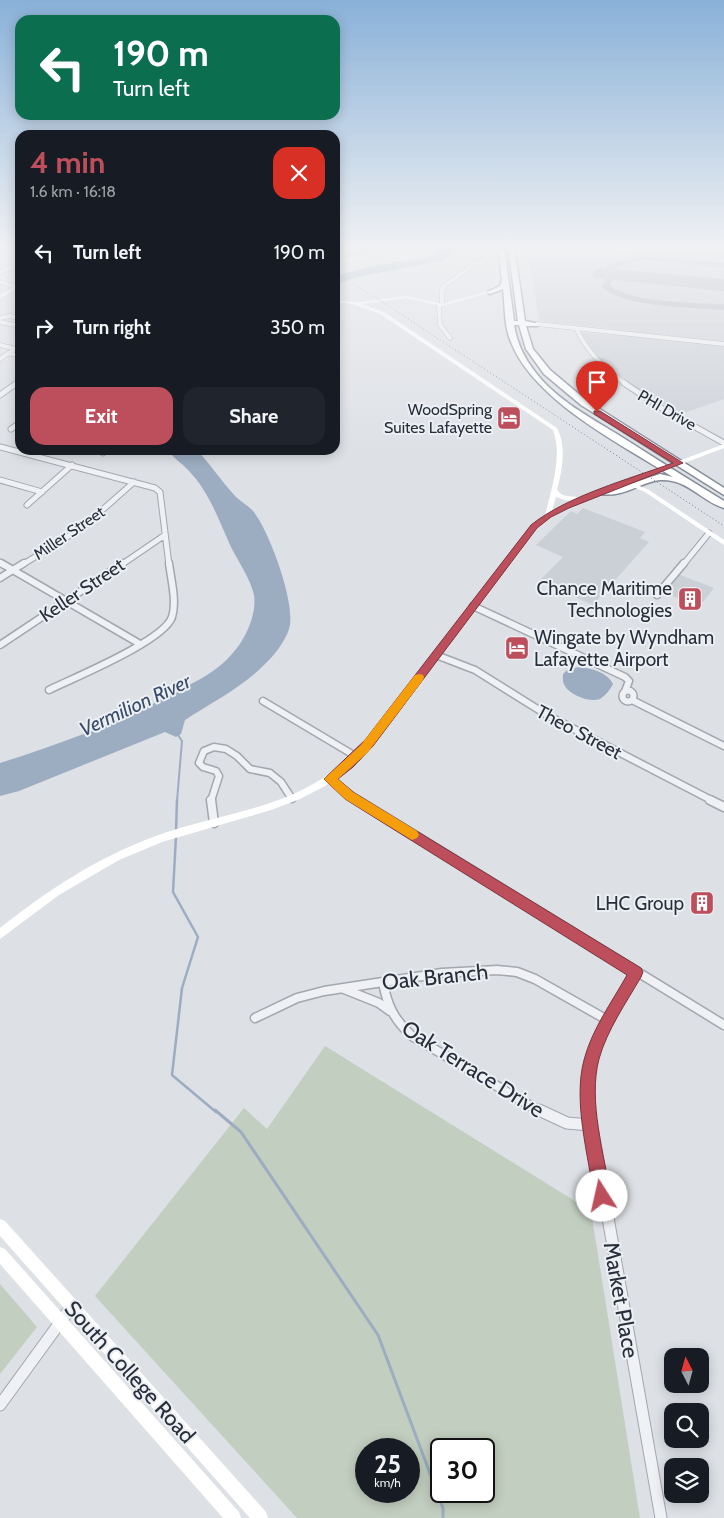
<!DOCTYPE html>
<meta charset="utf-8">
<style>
body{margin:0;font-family:Cabin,sans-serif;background:#20242c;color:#f1f3f6;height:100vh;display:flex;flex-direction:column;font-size:19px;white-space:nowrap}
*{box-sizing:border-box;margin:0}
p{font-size:16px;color:#9ea1a6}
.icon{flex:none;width:28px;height:28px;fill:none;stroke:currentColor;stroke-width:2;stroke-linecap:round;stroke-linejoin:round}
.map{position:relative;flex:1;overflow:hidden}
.sheet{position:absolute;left:15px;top:130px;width:325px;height:325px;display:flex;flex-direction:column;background:#171b24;border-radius:15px;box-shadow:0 2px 12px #0003}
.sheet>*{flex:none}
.banner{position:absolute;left:15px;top:15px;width:325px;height:105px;border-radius:15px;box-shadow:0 2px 12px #0003;background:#0b6e4f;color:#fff;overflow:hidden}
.needle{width:32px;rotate:354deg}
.controls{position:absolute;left:664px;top:1348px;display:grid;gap:10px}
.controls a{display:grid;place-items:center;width:45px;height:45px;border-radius:10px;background:#171b24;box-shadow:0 2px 12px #0003;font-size:25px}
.speed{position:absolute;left:355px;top:1438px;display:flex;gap:10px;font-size:25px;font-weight:700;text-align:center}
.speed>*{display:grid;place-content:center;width:65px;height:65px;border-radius:50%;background:#171b24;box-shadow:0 2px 12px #0003;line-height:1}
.speed small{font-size:12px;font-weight:400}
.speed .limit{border:2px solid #111;border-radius:8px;background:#fff;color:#111}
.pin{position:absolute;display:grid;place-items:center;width:42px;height:42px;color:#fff;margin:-51px -21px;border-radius:50% 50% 50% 0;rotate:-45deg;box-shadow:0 0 5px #0007}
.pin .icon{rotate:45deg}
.me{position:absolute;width:55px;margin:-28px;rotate:350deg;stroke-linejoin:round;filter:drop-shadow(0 0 4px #0008)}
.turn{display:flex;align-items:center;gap:18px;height:105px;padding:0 15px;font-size:22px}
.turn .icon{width:65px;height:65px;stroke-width:2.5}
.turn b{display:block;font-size:35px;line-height:42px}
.round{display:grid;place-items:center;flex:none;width:52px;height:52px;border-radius:15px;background:#20242c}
.summary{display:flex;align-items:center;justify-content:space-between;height:85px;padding:0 15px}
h1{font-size:30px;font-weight:700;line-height:38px;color:#bd4f5c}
.button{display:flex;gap:10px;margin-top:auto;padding:10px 15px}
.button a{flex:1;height:58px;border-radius:15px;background:#bd4f5c;color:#fff;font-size:20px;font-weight:700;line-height:58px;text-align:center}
.button a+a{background:#20242c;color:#f1f3f6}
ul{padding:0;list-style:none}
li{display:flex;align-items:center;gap:15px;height:75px;padding:0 15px}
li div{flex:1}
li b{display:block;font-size:19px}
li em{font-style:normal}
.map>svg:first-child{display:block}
.built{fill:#cbcfd6}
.green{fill:#c2cebf;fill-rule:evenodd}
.water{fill:#9cadc1}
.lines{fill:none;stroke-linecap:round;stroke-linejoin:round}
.stream-far2{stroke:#9cadc1;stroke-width:2}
.stream-far1{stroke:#9cadc1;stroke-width:2.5}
.stream{stroke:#9cadc1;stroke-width:3}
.taxiway{fill:#aab0b9;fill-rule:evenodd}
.runway{fill:#aab0b9;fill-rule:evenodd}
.street-far4-casing{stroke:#a3a7ae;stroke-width:5}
.street-far3-casing{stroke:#a3a7ae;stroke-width:7}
.street-far2-casing{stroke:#a3a7ae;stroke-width:9}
.street-far1-casing{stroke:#a3a7ae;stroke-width:11}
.street-casing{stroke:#a3a7ae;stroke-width:13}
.highway-casing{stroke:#868d9a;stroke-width:3}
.street-far4{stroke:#eff1f4;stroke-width:4}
.street-far3{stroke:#eff1f4;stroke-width:5}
.street-far2{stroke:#eff1f4;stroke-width:6}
.street-far1{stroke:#eff1f4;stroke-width:8}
.street{stroke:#eff1f4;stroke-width:11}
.secondary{fill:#fff;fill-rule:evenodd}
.highway{fill:#fff;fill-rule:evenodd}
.rail{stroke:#787f8d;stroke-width:1;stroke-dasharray:1 2.5;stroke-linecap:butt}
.route{fill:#bd4f5c;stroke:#7b333c}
.slow{fill:#f59e0b}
.labels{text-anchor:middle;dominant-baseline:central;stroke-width:4;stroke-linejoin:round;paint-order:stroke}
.far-poi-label{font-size:16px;fill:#282e3a;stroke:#eceff3;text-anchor:end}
.far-street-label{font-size:16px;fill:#282e3a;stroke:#eceff3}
.poi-label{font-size:19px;fill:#282e3a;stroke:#eceff3;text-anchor:end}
.street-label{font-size:19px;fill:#282e3a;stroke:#eceff3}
.water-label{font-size:20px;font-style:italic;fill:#384c68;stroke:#eceff3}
.near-street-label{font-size:22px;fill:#282e3a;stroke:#eceff3}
</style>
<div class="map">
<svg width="724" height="1518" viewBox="0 0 724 1518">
<rect width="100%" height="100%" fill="#dde0e5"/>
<path class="built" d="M335 246H418L394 248 335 261Z
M649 246H724V399L681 414 637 389 614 372 595 354 581 333 613 335 614 329 539 321 529 259H535L536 255 570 258 607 257Z
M583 508 645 532 640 538 649 542 593 605 539 581 563 557 536 545 571 511 577 514Z
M678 574 714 588 699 607 670 595 669 585Z"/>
<path class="green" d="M325 1046 591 1211 640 1518H297L95 1296 244 1108 267 1129ZM366 1449H409V1491H366ZM441 1449H484V1491H441Z
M0 1284 37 1327 0 1374Z"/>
<path class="water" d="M436 246H454V251L450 256 440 261 362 276 350 279 335 286V276L373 266 427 258 435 254 437 251Z
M168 450H197C211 465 222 482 236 497 241 502 249 506 253 511 269 530 297 606 289 629 285 642 273 657 263 666 241 688 211 703 185 720L181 734 176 737 165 732 19 791 0 796V763C61 744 119 722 176 692 196 681 217 672 232 654 245 640 257 615 254 595 250 578 239 563 231 547 219 521 210 493 189 471 182 463 174 459 168 450Z
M579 667C591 668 607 672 613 684 610 690 606 695 600 699 590 703 570 695 565 686 562 682 563 678 563 674L567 670Z"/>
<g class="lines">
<path class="stream-far2" d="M177 801 182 741 178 735"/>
<path class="stream-far1" d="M176 831 177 800
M176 836 173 892 198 937 182 988 172 1075 216 1112"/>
<path class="stream" d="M215 1110 241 1132 378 1335 443 1508V1518"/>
<path class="taxiway" d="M641 256 724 263V267L641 260 614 268 622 275 613 279 610 286C633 303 695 303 724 304V310C696 308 621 307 602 287L607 275 611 274 607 271 606 265Z"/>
<path class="runway" d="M602 268 724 279V291L595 278 592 274 595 270Z"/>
<defs>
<path id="street-far4" d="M0 246 20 253
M0 272 20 264
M0 282 17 287
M439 305 440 325 450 338
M442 305V290L444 286 476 263 483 262
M0 318 10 316 20 318
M0 322 20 326
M537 324 724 344
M576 328C587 352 604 369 626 384
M0 345 20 350
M8 353 20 356
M0 359 15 349
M16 384 20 381"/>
<path id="street-far3" d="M624 383 663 409 724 443
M0 395 17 383
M11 429 20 423
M0 447 155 488 160 492 169 565
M103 453 104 450
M0 480 42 492
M27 505 72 465
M0 563 3 565
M22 565 83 527 134 482
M121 565 165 535
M683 565 709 533"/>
<path id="street-far2" d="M1 563 140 644
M0 578 24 563
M657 595 684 563
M473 606 625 677 629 681 625 691
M0 645 123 563
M436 655 475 670 547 715 713 801
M49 690C73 678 164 641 172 617 177 601 171 580 169 563
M622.5 696a5.5 5.5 0 1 1 11 0a5.5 5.5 0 1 1-11 0Z
M632 700 724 746
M263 701 357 757
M330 779 359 801
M211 801 219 776 216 771 203 767 199 763 204 751 214 747 226 749 237 756 250 769 270 773 281 782 292 799"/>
<path id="street-far1" d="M211 800 214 823
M357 800 724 1025
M710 800 724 807
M383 982C387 1005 394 1020 412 1036L541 1112
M344 989 379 1003 390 1011
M255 1018 297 998 324 991 442 973 497 970 517 972 535 979 609 1021
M589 1112C580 1060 613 1015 636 972"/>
<path id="street" d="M539 1110 567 1123 590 1125
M589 1110 661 1518
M0 1405 72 1306"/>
<path id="highway" d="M498 246H504L514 321H518L508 246H514L525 321 540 324 537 326H526L533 349 550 370 587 401 724 488V495L581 405 544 374 526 349 519 325H514C517 343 524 358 536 373 556 399 589 417 617 434 653 457 688 479 724 501V508C701 501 688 479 661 480 642 481 624 498 601 494V490L621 487 660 474 673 477C621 444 534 401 511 342 504 327 505 305 503 289L490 294 487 292 500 286 502 280Z"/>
</defs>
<use href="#street-far4" class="street-far4-casing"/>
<use href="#street-far3" class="street-far3-casing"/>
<use href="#street-far2" class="street-far2-casing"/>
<use href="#street-far1" class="street-far1-casing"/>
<use href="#street" class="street-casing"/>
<use href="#highway" class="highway-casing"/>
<use href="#street-far4" class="street-far4"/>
<use href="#street-far3" class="street-far3"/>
<use href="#street-far2" class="street-far2"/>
<use href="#street-far1" class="street-far1"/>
<use href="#street" class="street"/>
<path class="secondary" d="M417 246H455L587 253 605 252 643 246C609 262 555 253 518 251 488 249 459 248 429 248 397 248 366 257 335 264V262L388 250Z
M20 284V287L0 298V295Z
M488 291 492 292 442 306 406 298 362 304 384 312 557 428C567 447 562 470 557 490 564 499 572 495 581 498L724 444V448L568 507 543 522 527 539 372 745 349 768 325 786 300 799 271 810 162 842 119 860 59 895 0 939V928C48 890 98 857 156 836 209 816 271 811 320 780 337 769 351 755 366 741L523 537 539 520 545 516C551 490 563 456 553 430L380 314 352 304 335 302V300L360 302 406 296 442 304ZM556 497 565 500 574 501 552 511Z
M635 484 649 490 724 540V545L645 492 633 487 632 486Z
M0 1219 5 1221 266 1512 268 1518H250L0 1236Z
M0 1247 5 1249 239 1512 241 1518H223L0 1264Z"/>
<use href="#highway" class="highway"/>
<path class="rail" d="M335 271 724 526"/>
</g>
<linearGradient id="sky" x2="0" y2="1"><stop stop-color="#89b1d8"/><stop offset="0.54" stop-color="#f0f1f3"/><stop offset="1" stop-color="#f0f1f3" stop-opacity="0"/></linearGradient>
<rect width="724" height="458" fill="url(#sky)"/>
<path class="route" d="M594 411H600L683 463 569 508 551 517 537 528 373 746 353 767 338 779 353 792 379 808 641 968 643 972 641 977C626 1003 607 1030 599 1059 588 1100 604 1155 611 1196L608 1202 602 1204 597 1202 594 1196C588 1154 573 1101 584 1060 592 1029 612 1002 627 975L345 799 324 779 365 740 531 525C567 496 629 479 673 463L594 414Z"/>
<path class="slow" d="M419 674 423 675 424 677 423 680 368 752 338 779 353 792 417 831 419 835 417 838 412 840 345 799 324 779 360 746 415 675Z"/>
<defs>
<symbol id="hotel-square" viewBox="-11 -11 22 22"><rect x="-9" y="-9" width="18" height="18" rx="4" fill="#bd4f5c" stroke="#eceff3"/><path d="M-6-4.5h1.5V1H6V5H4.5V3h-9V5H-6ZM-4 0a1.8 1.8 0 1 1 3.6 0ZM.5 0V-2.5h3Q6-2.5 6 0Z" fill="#fff"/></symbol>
<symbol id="building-square" viewBox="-11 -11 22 22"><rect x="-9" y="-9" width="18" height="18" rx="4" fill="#bd4f5c" stroke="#eceff3"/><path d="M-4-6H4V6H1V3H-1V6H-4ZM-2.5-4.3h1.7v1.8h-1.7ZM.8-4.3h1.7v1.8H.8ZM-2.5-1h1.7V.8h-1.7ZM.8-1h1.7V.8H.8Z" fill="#fff"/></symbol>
</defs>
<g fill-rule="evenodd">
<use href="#hotel-square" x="495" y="404" width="28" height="28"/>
<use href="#building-square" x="676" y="585" width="28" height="28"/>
<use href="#hotel-square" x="503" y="634" width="28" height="28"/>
<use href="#building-square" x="688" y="889" width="28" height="28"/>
</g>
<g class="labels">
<g class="far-poi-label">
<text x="492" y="409">WoodSpring<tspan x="492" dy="18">Suites Lafayette</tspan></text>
</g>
<g class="far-street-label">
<text transform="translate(667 410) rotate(30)">PHI Drive</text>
<text transform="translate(69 533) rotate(-34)">Miller Street</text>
</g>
<g class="poi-label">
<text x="672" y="588">Chance Maritime<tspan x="672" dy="22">Technologies</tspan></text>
<text x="534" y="637" text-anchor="start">Wingate by Wyndham<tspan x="534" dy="22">Lafayette Airport</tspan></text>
<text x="684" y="903">LHC Group</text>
</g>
<g class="street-label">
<text transform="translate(82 590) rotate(-34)">Keller Street</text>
<text transform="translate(579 732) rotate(28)">Theo Street</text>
</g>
<g class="water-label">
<text transform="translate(135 705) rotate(-25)">Vermilion River</text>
</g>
<g class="near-street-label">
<text transform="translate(435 977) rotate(-6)">Oak Branch</text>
<text transform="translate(473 1069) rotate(32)">Oak Terrace Drive</text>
<text transform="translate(621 1300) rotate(80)">Market Place</text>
<text transform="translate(130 1372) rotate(48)">South College Road</text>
</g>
</g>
</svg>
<div class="controls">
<a><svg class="needle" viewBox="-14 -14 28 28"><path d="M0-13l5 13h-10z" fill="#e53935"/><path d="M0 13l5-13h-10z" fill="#9ea1a6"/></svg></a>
<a><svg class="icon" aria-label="search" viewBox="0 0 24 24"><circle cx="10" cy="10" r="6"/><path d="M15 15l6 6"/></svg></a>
<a><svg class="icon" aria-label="layers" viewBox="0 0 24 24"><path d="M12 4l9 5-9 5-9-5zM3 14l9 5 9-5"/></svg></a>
</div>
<div class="speed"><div>25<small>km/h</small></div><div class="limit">30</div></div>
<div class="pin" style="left:597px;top:412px;background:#d93025"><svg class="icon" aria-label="arrive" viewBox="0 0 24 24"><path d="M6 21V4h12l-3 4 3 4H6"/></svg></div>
<svg class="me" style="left:602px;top:1196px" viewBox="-20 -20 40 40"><circle r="19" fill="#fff"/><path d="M0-13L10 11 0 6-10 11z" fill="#bd4f5c"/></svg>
<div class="banner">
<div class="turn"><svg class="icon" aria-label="left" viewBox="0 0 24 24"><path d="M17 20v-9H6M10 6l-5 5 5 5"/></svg><div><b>190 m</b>Turn left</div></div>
</div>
<section class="sheet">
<div class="summary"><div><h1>4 min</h1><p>1.6 km · 16:18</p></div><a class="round" style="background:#d93025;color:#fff"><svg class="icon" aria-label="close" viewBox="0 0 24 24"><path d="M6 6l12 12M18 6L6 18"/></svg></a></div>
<ul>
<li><svg class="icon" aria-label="left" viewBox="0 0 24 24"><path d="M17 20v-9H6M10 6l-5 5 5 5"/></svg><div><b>Turn left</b></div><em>190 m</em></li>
<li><svg class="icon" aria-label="right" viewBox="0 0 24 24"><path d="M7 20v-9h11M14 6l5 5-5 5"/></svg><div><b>Turn right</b></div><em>350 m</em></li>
</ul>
<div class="button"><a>Exit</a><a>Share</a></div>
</section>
</div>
